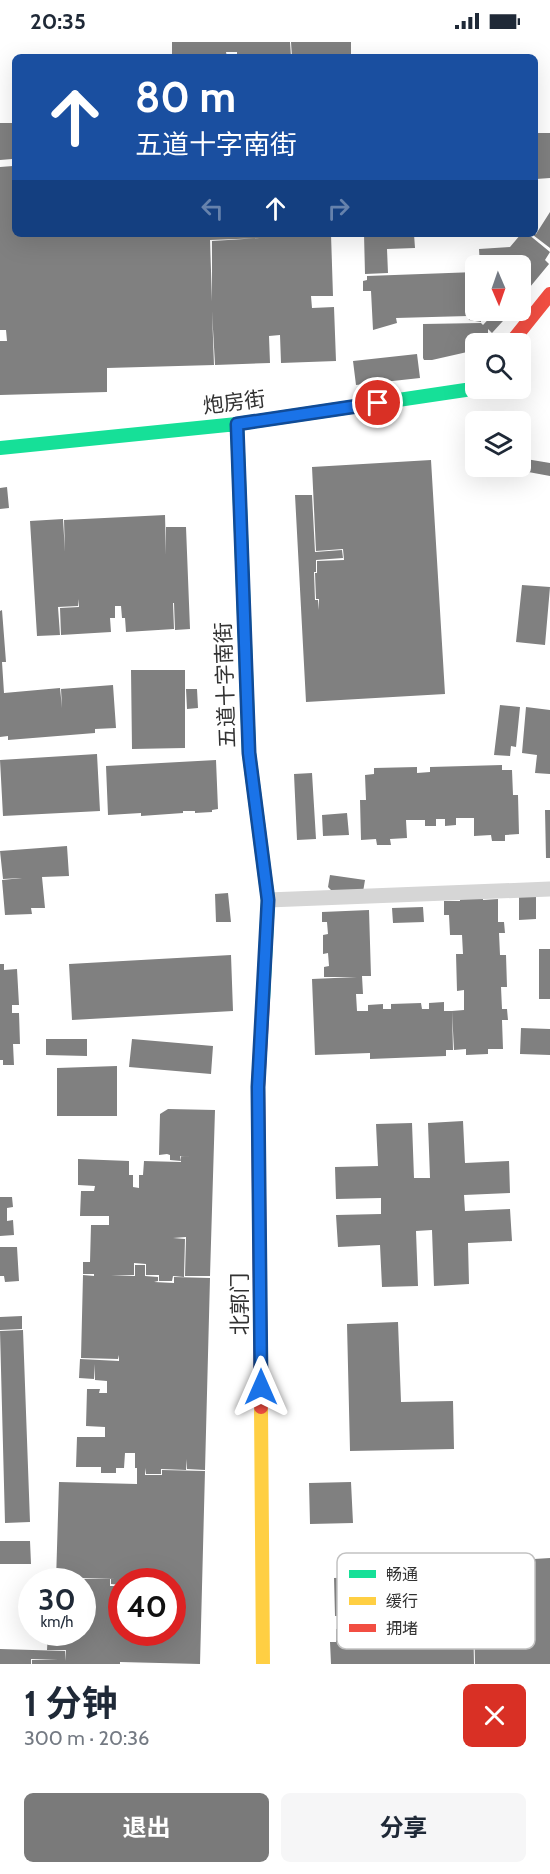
<!DOCTYPE html>
<html lang="zh">
<meta charset="utf-8">
<style>
body{margin:0;font-family:Cabin,"Noto Sans SC",sans-serif;background:#f6f6f7;color:#1f2937;height:100vh;display:flex;flex-direction:column;font-size:22px;white-space:nowrap}
*{box-sizing:border-box;margin:0}
p{font-size:20px;color:#747a83}
.icon{flex:none;width:33px;height:33px;fill:none;stroke:currentColor;stroke-width:2;stroke-linecap:round;stroke-linejoin:round}
.map{position:relative;height:1622px;overflow:hidden}
.panel{display:flex;flex-direction:column;background:#fff;flex:1}
.panel>*{flex:none}
.guide{position:absolute;left:12px;top:12px;width:526px;height:183px;border-radius:9px;box-shadow:0 6px 24px #0002;background:#1a4fa0;color:#fff;overflow:hidden}
.needle{width:39px;rotate:178deg}
.buttons{position:absolute;left:465px;top:213px;display:grid;gap:12px}
.buttons a{display:grid;place-items:center;width:66px;height:66px;border-radius:9px;background:#fff;box-shadow:0 6px 24px #0002;font-size:30px}
.speed{position:absolute;left:18px;top:1526px;display:flex;gap:12px;font-size:30px;font-weight:700;text-align:center}
.speed>*{display:grid;place-content:center;width:78px;height:78px;border-radius:50%;background:#fff;box-shadow:0 6px 24px #0002;line-height:1}
.speed small{font-size:15px;font-weight:400}
.speed .limit{border:9px solid #d22;background:#fff;color:#111}
.pin{position:absolute;display:grid;place-items:center;width:51px;height:51px;color:#fff;margin:-26px;border:3px solid #fff;border-radius:50%;box-shadow:0 2px 6px #0007}
.me{position:absolute;width:66px;margin:-33px;rotate:0deg;stroke-linejoin:round;filter:drop-shadow(0 0 4px #0008)}
.turn{display:flex;align-items:center;gap:21px;height:126px;padding:0 24px;font-size:27px}
.turn .icon{width:78px;height:78px;stroke-width:2.5}
.turn b{display:block;font-size:42px;line-height:51px}
.lanes{display:flex;align-items:center;height:57px;padding:0 24px;background:#0003;justify-content:center;gap:30px;direction:ltr}
.lanes .off{opacity:.35}
.round{display:grid;place-items:center;flex:none;width:63px;height:63px;border-radius:9px;background:#f6f6f7}
.overview{display:flex;align-items:center;justify-content:space-between;height:102px;padding:0 24px}
h1{font-size:36px;font-weight:700;line-height:45px}
.action{display:flex;gap:12px;margin-top:auto;padding:12px 24px}
.action a{flex:1;height:69px;border-radius:9px;background:#7a7a7a;color:#fff;font-size:24px;font-weight:700;line-height:69px;text-align:center}
.action a+a{background:#f6f6f7;color:#1f2937}
.status{display:flex;justify-content:space-between;align-items:center;height:42px;padding:0 30px;background:#fff;direction:ltr}
.status svg{height:16px;fill:currentColor}
.map>svg:first-child{display:block}
.building{fill:#808080;fill-rule:evenodd}
.lines{fill:none;stroke-linecap:round;stroke-linejoin:round}
.lane{stroke:#d6d6d6;stroke-width:15}
.fast{stroke:#16e098;stroke-width:14}
.slow{stroke:#ffcf43;stroke-width:14}
.jam{stroke:#f24e42;stroke-width:14}
.route-casing{stroke:#114b97;stroke-width:15}
.route{stroke:#1a73e8;stroke-width:10}
.labels{text-anchor:middle;dominant-baseline:central;stroke-width:6;stroke-linejoin:round;paint-order:stroke}
.street-label{font-size:21px;fill:#323232;stroke:#fff}
.key{fill:#fff;stroke:#c2c2c2;stroke-width:1.5}
.key-label{font-size:16px;fill:#323232}
</style>
<div class="status"><b>20:35</b><svg viewBox="0 0 49 12"><path d="M0 12V9h3v3zM5 12V6h3v6zM10 12V3h3v9zM15 12V0h3v12zM26 1h20v11H26zM47 4h2v5h-2z"/></svg></div>
<div class="map">
<svg width="550" height="1622" viewBox="0 0 550 1622">
<rect width="100%" height="100%" fill="#fff"/>
<path class="building" d="M172 0H290L291 15H237V10H226L227 15H172Z
M291 0H351V15H292Z
M0 81H15V192H331L333 254H311L312 266 334 265 336 319 281 321 280 293 269 294 270 321 215 323 212 269 214 323 107 326V350L0 353V299H7L6 288H0V125L13 124 12 117 0 118ZM260 196 212 199V259L210 198Z
M536 91H550V136L536 137Z
M550 170V206L533 193 536 192Z
M364 192H414L415 206 387 207 388 231 365 232Z
M521 192H528L550 210 545 218 549 222 530 245 524 243 520 244V224H480L479 207 510 205Z
M476 230V268H481V280L469 278 468 274 396 276 397 281 373 288 371 249H363V239L367 238V234Z
M497 268H513L492 291 488 287V296L484 302H476V308L432 318H424L423 316V282L481 281 483 283Z
M417 312 420 336 356 343 353 319Z
M520 416 550 421V434L506 426 520 424Z
M431 418 445 652 306 660 295 453H312L315 510 342 508 343 516 316 518V530H314L315 558H318L319 568V557H316L315 531H317V519L344 518 343 507 316 509 312 425Z
M7 445 9 466 0 467V446Z
M165 473 166 513V485H186L190 587 175 588 174 561H173L174 587 126 590 125 576H122L121 564H115V576H110L111 590 61 593 60 566 79 565 78 557V564L58 565 60 593 37 594 30 479 63 477 65 510 64 478Z
M522 543 550 545 545 603 516 600Z
M2 568 6 620H2L4 651 60 646 62 666 61 647 113 643 116 686 95 687V691L8 698V694L0 695V569Z
M131 628H185V706L132 707Z
M186 647H197L198 666 187 667Z
M500 663 520 665 516 705 511 704 510 714 494 713Z
M526 665 550 668V732L535 731 537 713 522 711Z
M97 712 100 769 3 774 0 718Z
M216 718 218 767 212 768V770L195 771V769H183V771L141 774V771L108 773 106 724Z
M502 723V728H512L513 753H518L519 792 505 793V799H492L491 793 474 794V776H456V783L445 784V777H436V784H425V778H406L407 796 390 797 391 803H377L376 797 361 798 360 758H366L365 733 374 732V726L417 725V731L430 730V725Z
M312 731 316 797 297 798 294 732Z
M545 768H550V816H546Z
M347 771 349 793 323 794 322 773Z
M67 804 69 834 42 835 45 866H31L32 872 5 873 2 838 22 836 3 837 0 809Z
M330 833 365 838 363 850 353 852 331 848 328 845Z
M228 851 231 880H216L215 852Z
M536 851V877L519 878V852Z
M483 852V858L498 857V880H504L505 891H499L500 913H506L507 945H501L502 967H507L508 978H502L503 1007H488V1012L466 1013V1007L454 1008 452 969 464 968V948L457 949 456 912H463L462 893H450L449 873H444V859H460V853Z
M423 865 424 880 393 881 392 866Z
M369 868 371 934H362L363 952H356L357 969H368V963L383 962V967H391V962L421 961 422 967H429V961L444 960V969H452L453 1008H446V1014L370 1017V1011L315 1013 312 937 357 935H324V925L329 924 328 911 323 912V893L328 892 327 880H322V870Z
M539 907H550V957H539Z
M231 913 233 969 72 978 69 922Z
M0 922H4V928L17 927 19 963H12V971H19L20 1002H13L14 1023H3V1018H0Z
M521 986 550 987V1013L520 1012Z
M46 997H87V1014L46 1013Z
M132 997 213 1004 211 1032 129 1025Z
M117 1024V1074H57V1026Z
M168 1067 215 1068 210 1234H185L186 1195 173 1196 185 1197 184 1235 173 1234 172 1239H159V1233H146V1222L134 1221V1233L111 1234H135V1223H145V1234L158 1235V1239L154 1240 174 1241V1235L210 1236 205 1428 187 1427V1417L186 1428 161 1427V1432H146L145 1426V1433H162V1428L205 1429 200 1622 120 1620V1622H32V1618H58L31 1617V1622H0V1607L65 1609V1619L66 1608H47L48 1590H82V1537H110V1544H122V1590H140L141 1596V1590H172V1539H122V1543L111 1542V1537H115L79 1536V1539H56L59 1440 137 1442V1426H135V1411H125L124 1426H116V1431H101V1425H76L77 1395H105V1385L86 1384 87 1347H100L99 1351H107V1339L95 1338V1322L94 1337 79 1336 80 1317 119 1319V1313L118 1317 81 1316 83 1233 94 1234V1232H83V1220H90L91 1183H109V1174H80L81 1149H94L95 1144 78 1143V1117L129 1119V1133H133V1145L139 1146V1133H143L144 1119 181 1120V1123V1114L195 1115 180 1114 181 1119 170 1118V1113L167 1112 159 1113 160 1072Z
M463 1079 465 1121 509 1119 510 1151 464 1153 465 1169 510 1167 512 1199 468 1201 469 1242 434 1244 432 1188 416 1189 418 1244 382 1245 380 1203 338 1205 336 1173 381 1172V1156L336 1157 335 1125 378 1124 376 1082 412 1081 414 1136H430L428 1081Z
M0 1155H12L13 1165 7 1166V1179L13 1178 14 1193 0 1194Z
M0 1205H17L19 1239 5 1240 4 1234H0Z
M22 1274V1287L0 1288V1275Z
M398 1280 401 1360 453 1359 454 1407 350 1409 347 1282Z
M23 1288 30 1480 5 1481 0 1289Z
M351 1440 353 1481 310 1482 309 1441Z
M0 1499H30L31 1522H0Z
M550 1516V1622H475L474 1575 514 1574 515 1576 514 1563 519 1562 518 1518Z
M412 1528V1534L437 1533 439 1570 424 1571V1584L425 1572 439 1571V1576L473 1575 474 1622H331L330 1600H336V1587L351 1586 350 1574H335L334 1536 359 1535V1530L374 1529V1535L398 1534V1529Z"/>
<g class="lines">
<path class="lane" d="M268 858 550 847"/>
<path class="fast" d="M237 382 249 711 268 858 263 958
M0 406 237 382 472 347 476 343"/>
<path class="slow" d="M261 1365 263 1622"/>
<path class="jam" d="M510 302 550 252
M261 1365 258 1045 263 958"/>
</g>
<g class="lines">
<defs>
<path id="route" d="M261 1345 258 1045 268 858 249 711 237 382 378 361"/>
</defs>
<use href="#route" class="route-casing"/>
<use href="#route" class="route"/>
</g>
<g class="labels">
<g class="street-label">
<text transform="translate(234 360) rotate(-7)">炮房街</text>
<text transform="translate(225 643) rotate(-92)">五道十字南街</text>
<text transform="translate(239 1262) rotate(-90)">北郭门</text>
</g>
</g>
<rect x="337" y="1511" width="198" height="96" rx="9" class="key"/>
<rect x="349" y="1528" width="27" height="8" fill="#16e098"/>
<rect x="349" y="1555" width="27" height="8" fill="#ffcf43"/>
<rect x="349" y="1582" width="27" height="8" fill="#f24e42"/>
<g class="key-label">
<text x="386" y="1538">畅通</text>
<text x="386" y="1565">缓行</text>
<text x="386" y="1592">拥堵</text>
</g>
</svg>
<div class="buttons">
<a><svg class="needle" viewBox="-14 -14 28 28"><path d="M0-13l5 13h-10z" fill="#e53935"/><path d="M0 13l5-13h-10z" fill="#747a83"/></svg></a>
<a><svg class="icon" aria-label="search" viewBox="0 0 24 24"><circle cx="10" cy="10" r="6"/><path d="M15 15l6 6"/></svg></a>
<a><svg class="icon" aria-label="layers" viewBox="0 0 24 24"><path d="M12 4l9 5-9 5-9-5zM3 14l9 5 9-5"/></svg></a>
</div>
<div class="speed"><div>30<small>km/h</small></div><div class="limit">40</div></div>
<div class="pin" style="left:378px;top:361px;background:#d93025"><svg class="icon" aria-label="arrive" viewBox="0 0 24 24"><path d="M6 21V4h12l-3 4 3 4H6"/></svg></div>
<svg class="me" style="left:261px;top:1345px" viewBox="-20 -20 40 40"><path d="M0-17L14 15 0 8-14 15z" fill="#1a73e8" stroke="#fff" stroke-width="4"/></svg>
<div class="guide">
<div class="turn"><svg class="icon" aria-label="ahead" viewBox="0 0 24 24"><path d="M12 20V5M6 11l6-6 6 6"/></svg><div><b>80 m</b>五道十字南街</div></div>
<div class="lanes"><svg class="icon off" aria-label="left" viewBox="0 0 24 24"><path d="M17 20v-9H6M10 6l-5 5 5 5"/></svg><svg class="icon" aria-label="ahead" viewBox="0 0 24 24"><path d="M12 20V5M6 11l6-6 6 6"/></svg><svg class="icon off" aria-label="right" viewBox="0 0 24 24"><path d="M7 20v-9h11M14 6l5 5-5 5"/></svg></div>
</div>
</div>
<section class="panel">
<div class="overview"><div><h1>1 分钟</h1><p>300 m · 20:36</p></div><a class="round" style="background:#d93025;color:#fff"><svg class="icon" aria-label="close" viewBox="0 0 24 24"><path d="M6 6l12 12M18 6L6 18"/></svg></a></div>
<div class="action"><a>退出</a><a>分享</a></div>
</section>
